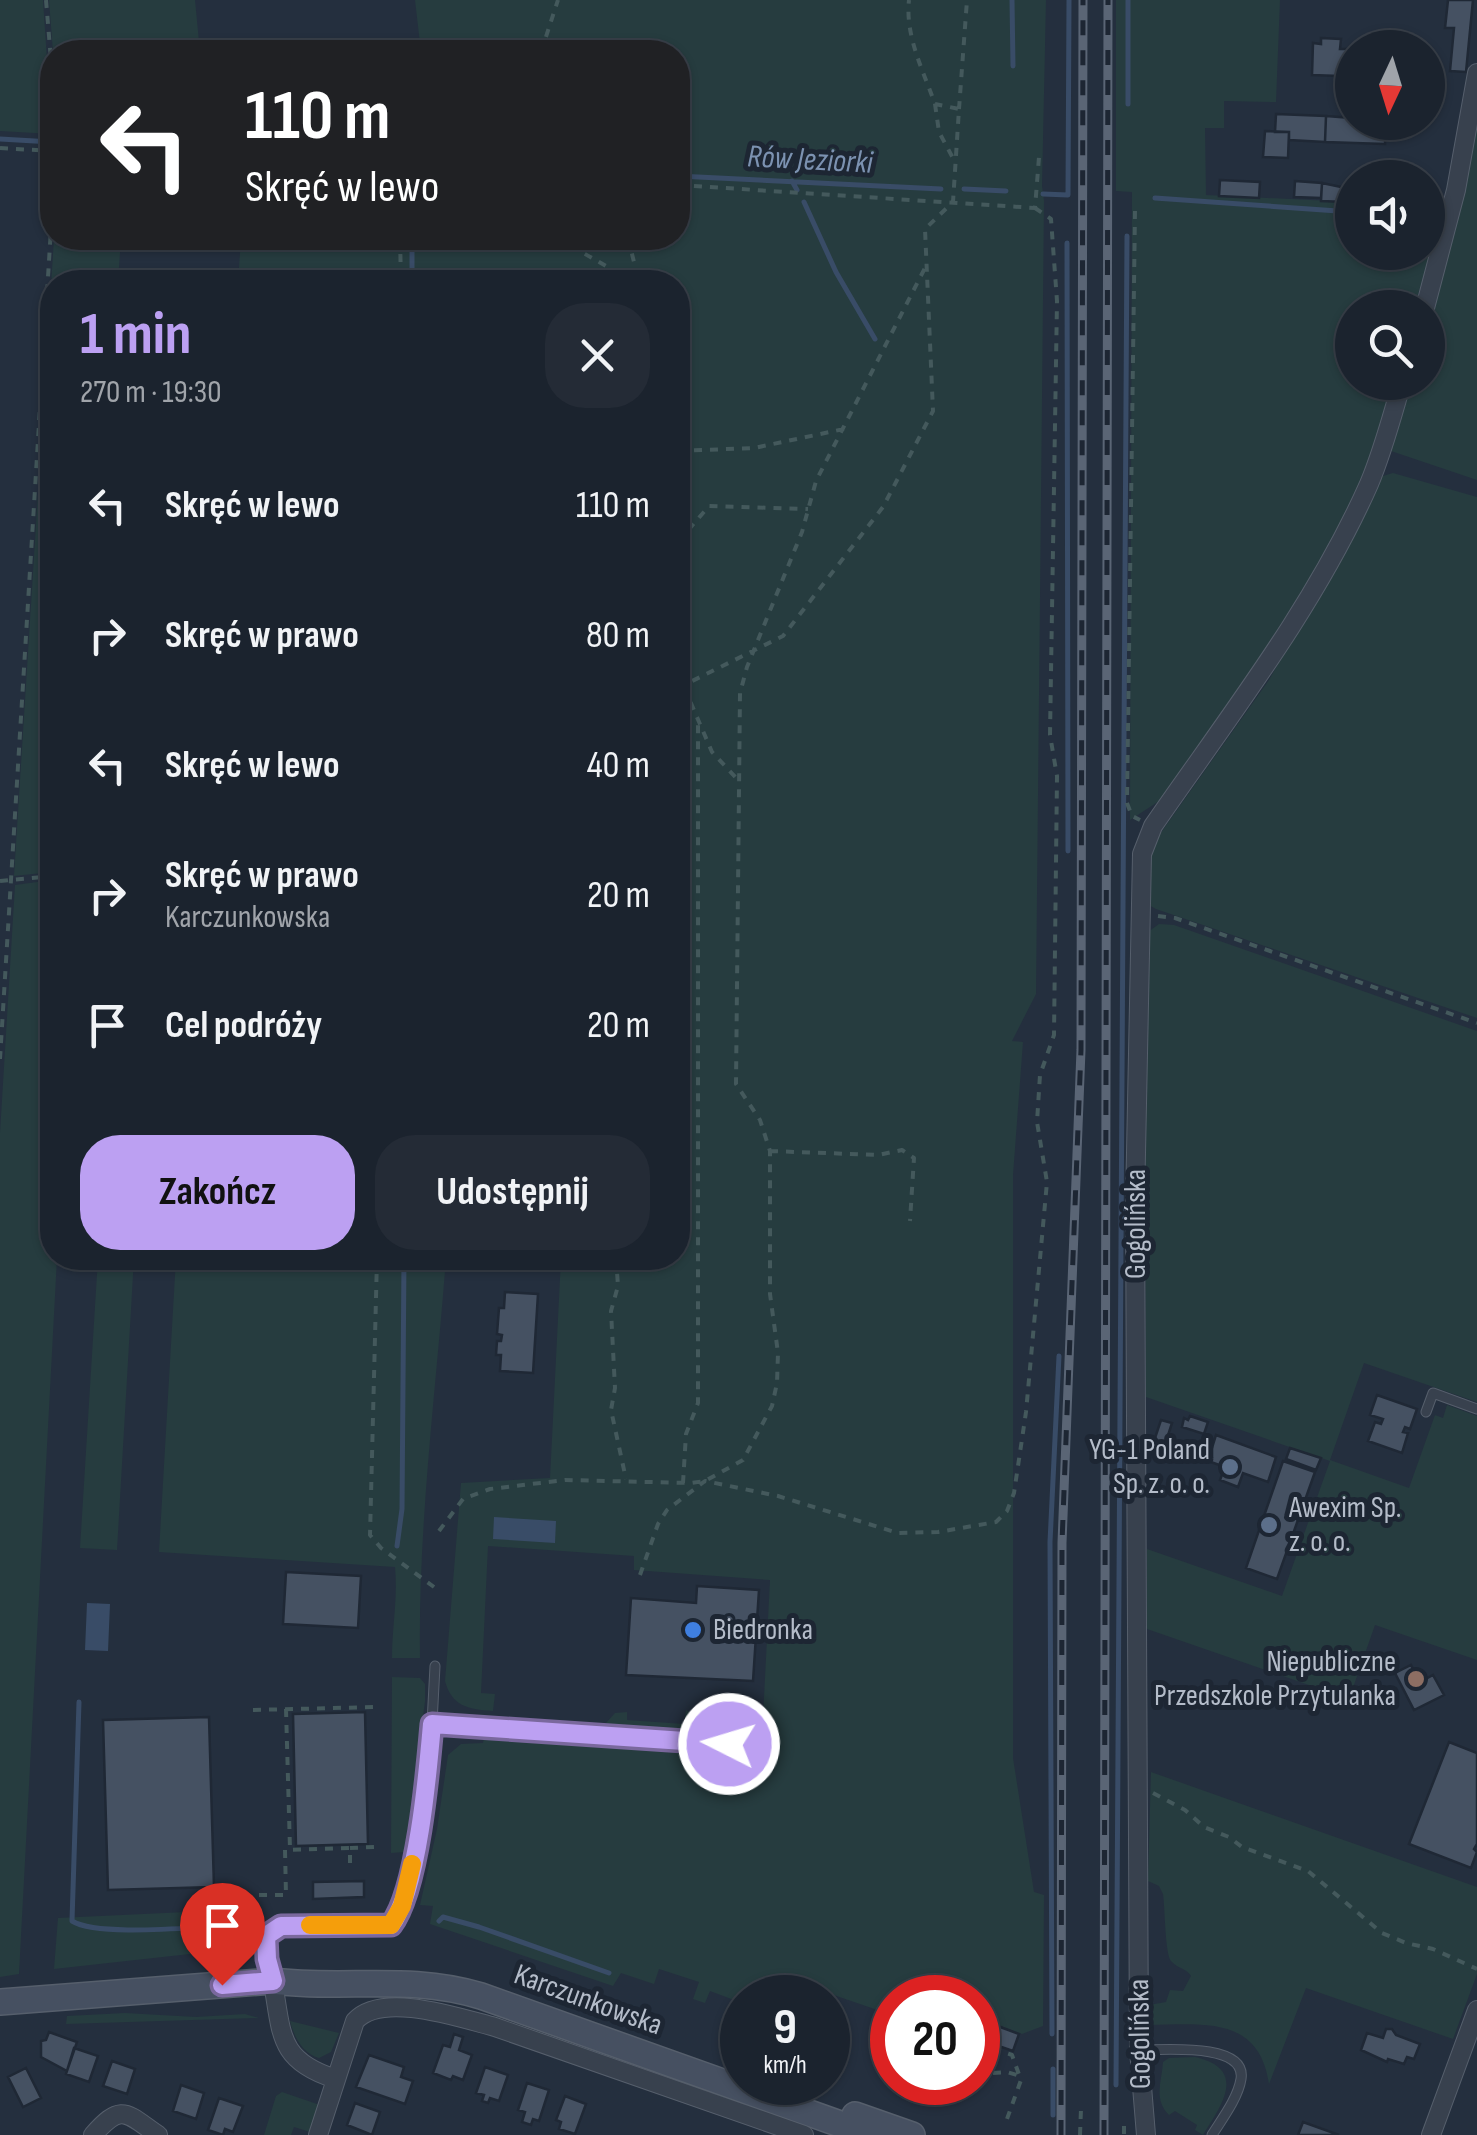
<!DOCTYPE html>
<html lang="pl">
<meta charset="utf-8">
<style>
body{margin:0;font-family:"Sofia Sans Condensed",sans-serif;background:#242b36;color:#f1f3f6;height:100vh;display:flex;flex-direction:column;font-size:38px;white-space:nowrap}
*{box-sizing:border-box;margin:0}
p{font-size:32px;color:#a0a4aa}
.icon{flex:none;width:55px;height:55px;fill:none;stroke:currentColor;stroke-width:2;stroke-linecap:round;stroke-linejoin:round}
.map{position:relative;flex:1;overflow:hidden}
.side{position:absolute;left:40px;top:270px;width:650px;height:1000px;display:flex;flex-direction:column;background:#1b232e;border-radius:40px;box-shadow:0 2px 8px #0004,0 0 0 2px #39404a}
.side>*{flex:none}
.guide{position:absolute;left:40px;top:40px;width:650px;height:210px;border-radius:40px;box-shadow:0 2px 8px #0004,0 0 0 2px #39404a;background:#202124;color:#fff;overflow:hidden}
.needle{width:65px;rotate:184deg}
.tools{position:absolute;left:1335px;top:30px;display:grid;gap:20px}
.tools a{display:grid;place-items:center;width:110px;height:110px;border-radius:50%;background:#1b232e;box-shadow:0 2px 8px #0004,0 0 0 2px #39404a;font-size:50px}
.speed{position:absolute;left:720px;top:1975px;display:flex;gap:20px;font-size:50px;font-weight:700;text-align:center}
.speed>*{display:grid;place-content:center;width:130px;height:130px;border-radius:50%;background:#1b232e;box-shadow:0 2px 8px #0004,0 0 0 2px #39404a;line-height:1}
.speed small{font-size:25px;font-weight:400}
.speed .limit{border:15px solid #d22;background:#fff;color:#111}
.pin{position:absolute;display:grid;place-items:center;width:85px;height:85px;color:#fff;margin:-102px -42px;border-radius:50% 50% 50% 0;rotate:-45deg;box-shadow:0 0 10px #0007}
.pin .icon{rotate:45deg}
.me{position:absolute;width:110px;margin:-55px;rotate:275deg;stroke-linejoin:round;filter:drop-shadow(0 0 8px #0008)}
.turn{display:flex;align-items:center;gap:35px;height:210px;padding:0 40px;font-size:45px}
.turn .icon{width:130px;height:130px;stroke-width:2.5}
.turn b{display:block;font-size:70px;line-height:85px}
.round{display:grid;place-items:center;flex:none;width:105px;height:105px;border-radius:40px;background:#242b36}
.summary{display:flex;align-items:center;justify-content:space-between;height:170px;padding:0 40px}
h1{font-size:60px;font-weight:700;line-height:75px;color:#bca0f2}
.cta{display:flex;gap:20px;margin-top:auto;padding:20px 40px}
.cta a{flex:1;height:115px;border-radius:40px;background:#bca0f2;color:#111;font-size:40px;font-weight:700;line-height:115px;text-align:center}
.cta a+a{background:#242b36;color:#f1f3f6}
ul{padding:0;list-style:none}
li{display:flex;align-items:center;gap:30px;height:130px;padding:0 40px}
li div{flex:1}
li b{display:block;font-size:38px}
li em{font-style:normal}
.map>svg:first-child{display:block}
.green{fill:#263c3f}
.water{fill:#394c67}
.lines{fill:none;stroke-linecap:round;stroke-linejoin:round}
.stream{stroke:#394c67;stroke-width:5}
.building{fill:#455162;stroke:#1f2835;stroke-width:2.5}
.lane-casing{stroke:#565f6c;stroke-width:11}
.street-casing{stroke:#565f6c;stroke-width:20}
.secondary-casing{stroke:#565f6c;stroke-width:28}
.path{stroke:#44595c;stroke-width:4;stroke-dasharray:8 8;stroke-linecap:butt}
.lane{stroke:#38414e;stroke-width:9}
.street{stroke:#38414e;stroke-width:18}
.secondary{stroke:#465061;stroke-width:25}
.rail-casing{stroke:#5a6575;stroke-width:9}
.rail{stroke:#1d2633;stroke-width:5;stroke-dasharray:15;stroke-linecap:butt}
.route-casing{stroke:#7a689d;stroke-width:25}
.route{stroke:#bca0f2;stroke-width:18}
.slow{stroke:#f59e0b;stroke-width:18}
.service-dot{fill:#5c6f8a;stroke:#1d2633;stroke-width:4}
.shop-dot{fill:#3f7fe0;stroke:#1d2633;stroke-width:4}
.education-dot{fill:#8d6e63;stroke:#1d2633;stroke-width:4}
.labels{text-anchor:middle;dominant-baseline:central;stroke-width:10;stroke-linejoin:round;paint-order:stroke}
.street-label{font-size:30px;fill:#b4bcc9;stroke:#1d2633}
.poi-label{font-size:30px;fill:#b4bcc9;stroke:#1d2633;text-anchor:end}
.water-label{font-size:32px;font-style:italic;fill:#7c92b1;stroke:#1d2633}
</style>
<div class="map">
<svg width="1477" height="2135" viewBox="0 0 1477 2135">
<rect width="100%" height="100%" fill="#242f3e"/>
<path class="green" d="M0 0H43L52 134 0 131Z
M49 0H195L200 52H53Z
M415 0H1046L1042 186 1044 201 1036 994 1012 1041 1023 1042 1013 1175V1758L1034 1892 1044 1895 1043 2026 1022 2034 978 2017V1998H892V2015L822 1991 819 1997H791L776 1993 774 1997 742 1998V2003L710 1991 705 2003 693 1999 699 1982 659 1969 654 1984 621 1973 613 1986 430 1924 433 1906 420 1905 437 1829 448 1755 461 1744 483 1743 484 1738 731 1754 763 1717 770 1580 634 1570V1556L488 1546 481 1693 495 1694 493 1711C467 1709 452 1706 445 1681L461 1483 550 1478 561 1258H678V282H238L241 238H678V52H421Z
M1116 0H1280L1276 102 1224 101V128H1205L1206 195 1352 202V252H1428V206L1444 214 1414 307 1352 308V382L1393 383 1370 467 1294 611 1173 792 1130 820 1132 192 1116 191Z
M1477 125V480L1391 451 1410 383 1428 382V320L1458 211Z
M54 238H121L118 282H52V872L14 876Z
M1393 473 1477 497V1018L1156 909 1147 904 1148 864 1155 841 1269 680 1383 476Z
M52 880V1258H57L19 1974 0 1977V1133L15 885Z
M1159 924 1174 925 1477 1031V1402L1364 1363 1330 1460 1409 1488 1435 1415 1443 1418 1447 1405 1477 1416V1660L1375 1625 1349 1699 1147 1629V1549L1282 1596 1330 1461 1146 1397 1144 1010 1148 932Z
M98 1258H134L117 1550 80 1548Z
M176 1258H446C436 1391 418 1525 420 1658H392C392 1627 398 1598 395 1567L159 1552Z
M392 1677 420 1678 425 1684V1701L405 1852 391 1853Z
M686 1710 692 1713 696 1721 694 1731 686 1735 612 1730 606 1723 615 1713 627 1712V1720L684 1724Z
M1151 1772 1477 1887V1974L1453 2039 1306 1988 1269 2084C1259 2016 1204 2024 1149 2025V2005L1166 2002 1170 1990 1183 1991 1191 1976C1185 1967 1178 1969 1171 1961 1165 1954 1165 1907 1163 1894L1159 1886 1148 1881Z
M250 1909 248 1936 226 1940 199 1953 54 1969 58 1918Z
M125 2013 196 2017 245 2014 259 2018 66 2024 67 2016Z
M290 2021 339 2033 331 2052 319 2058C303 2054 294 2037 290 2021Z
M1195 2057C1248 2069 1222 2105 1203 2135L1195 2130 1197 2125 1175 2111 1169 2115C1153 2100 1162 2080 1163 2062L1169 2058Z
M282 2092 320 2105 310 2132 294 2127 291 2135H264L276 2096Z"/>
<path class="water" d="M494 1517 556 1521 555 1543 493 1539Z
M87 1603 110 1604 108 1651 85 1650Z"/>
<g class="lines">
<path class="stream" d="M1012 0 1013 66
M1128 104V0
M0 139 52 142
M678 176 941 189
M792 181 797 190
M964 189 1006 191
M1043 194 1068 195 1069 0
M1155 198 1352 212
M804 202 836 272 875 339
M1428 217 1439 218
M1067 243 1068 851
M412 282V238
M397 1546 402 1509 404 1258
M79 1702 72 1921C98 1937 192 1927 226 1926
M439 1921 443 1917 479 1927 609 1973
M1052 2034 1050 1542 1059 1356
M1116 2085 1127 236
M1053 2115V2069"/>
</g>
<path class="building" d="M1448 0H1473L1466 72 1450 71 1454 28H1445Z
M1321 38 1341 39 1340 49H1352V71L1339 70V76L1312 75 1313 43 1321 44Z
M1276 114 1326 116 1325 142 1289 140V132H1275Z
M1326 116 1352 118V122H1386L1385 144 1325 142Z
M1265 131 1289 132 1288 158 1263 157Z
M1220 180 1260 182 1259 198 1219 196Z
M1295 181 1322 183 1321 198 1294 197Z
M1322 183 1346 188 1345 202 1321 201Z
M505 1292 538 1294 533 1373 500 1371 501 1355H496L497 1341H501L502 1335 497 1334 499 1308H504Z
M1377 1395 1417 1409 1410 1429 1405 1427 1403 1432 1408 1433 1402 1453 1368 1441 1375 1422 1381 1424 1383 1419 1370 1415Z
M1190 1416 1208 1422 1204 1434 1182 1427 1184 1418 1188 1420Z
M1161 1420 1172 1423 1163 1451 1152 1447Z
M1216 1435 1276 1457 1268 1482 1243 1473 1238 1487 1220 1480 1225 1467 1208 1461Z
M1290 1448 1321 1458 1316 1470 1286 1459Z
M1283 1461 1315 1472 1277 1579 1246 1568Z
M286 1572 361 1576 358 1628 283 1624Z
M697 1586 759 1590 753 1681 626 1675 631 1598 696 1603Z
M1411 1665 1420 1682 1433 1675 1444 1695 1414 1710 1395 1673Z
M365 1712 368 1844 296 1846 293 1714Z
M209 1717 214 1887 108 1890 103 1720Z
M1449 1742 1477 1753V1844L1474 1849 1477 1852 1471 1868 1409 1844Z
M364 1881V1897L313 1899V1882Z
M984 2021 1019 2034 1013 2051 978 2039Z
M1386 2029H1392L1396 2035 1420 2044 1414 2059 1407 2057 1404 2064 1388 2059 1387 2062 1361 2050 1367 2033 1383 2038Z
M49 2032 77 2042 67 2071 41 2057V2041L46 2040Z
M454 2034 463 2037 459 2050 472 2055 463 2080 453 2076 451 2080 433 2073 443 2045 450 2047Z
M74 2048 98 2056 89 2082 66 2074Z
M369 2055 404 2067 401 2077 413 2081 405 2104 356 2087Z
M112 2061 135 2069 127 2094 103 2086Z
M485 2067 508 2075 499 2101 490 2098 488 2103 482 2101 484 2095 476 2093Z
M26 2068 41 2098 23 2107 8 2077Z
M527 2083 549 2090 539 2121 533 2119 531 2125 522 2122 525 2112 518 2110Z
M181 2085 204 2093 196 2119 173 2111Z
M565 2096 586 2104 575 2134 559 2129 561 2122 556 2120Z
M219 2098 243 2106 233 2132 225 2129 223 2135 208 2130Z
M355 2103 380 2112 372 2135 347 2125Z
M1303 2122 1339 2135H1298Z"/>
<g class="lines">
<defs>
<path id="lane" d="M1426 1412 1433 1393 1477 1409
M432 1723 435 1666
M391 1925C418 1889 428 1771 432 1723L729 1744
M1139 2050C1162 2050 1247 2042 1241 2079 1238 2098 1222 2119 1212 2135"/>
<path id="street" d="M1425 308 1456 190 1477 73
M336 2079C278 2061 282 2034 273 1983 271 1966 267 1953 267 1936L275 1929 288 1925H391
M93 2135C122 2102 126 2113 158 2135
M318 2135 355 2021C382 1991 460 2018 495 2027L804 2135
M1146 2135 1139 2050 1135 1203 1142 854 1153 826C1229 716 1314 608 1369 484 1383 451 1392 416 1402 382
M1431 2135 1477 2010"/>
<path id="secondary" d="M0 2002 273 1981C344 1990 409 1974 481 1996L871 2135
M855 2115 912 2135"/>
</defs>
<use href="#lane" class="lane-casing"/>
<use href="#street" class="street-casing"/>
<use href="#secondary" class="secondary-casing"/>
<path class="path" d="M46 0 52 72
M541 52 558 0
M935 104 939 132 954 160
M959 109 967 0
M0 148 52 151
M678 185 1035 208 1039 157
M1135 211 1127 803 1132 816 1140 820
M400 238 401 282
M557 238 634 282
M628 238 639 282
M678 451 754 448 844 429
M678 542 709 506 808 509
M678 673 712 752 739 781
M678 688 783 636 883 507 933 411 925 229 953 202 959 109 935 104C923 70 905 36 909 0
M0 881 52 876
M1158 916 1175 918 1477 1023
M0 1059 52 212
M770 1151 878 1155 902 1150 914 1158 910 1221
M377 1258 370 1535 381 1548 434 1587
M616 1258 618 1286 611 1311 615 1388 611 1410 626 1479
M683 1483 686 1434 698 1403V720
M439 1531 463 1499 490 1489 565 1480 691 1483 705 1481 743 1460 772 1406 777 1383 778 1353 770 1294V1151L760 1120 736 1084 740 693 747 667 802 532 816 481 927 264
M640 1575 658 1524 667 1510 705 1481 778 1496 898 1533 938 1532 996 1522 1007 1511 1014 1493 1026 1412 1047 1182 1037 1122 1040 1075 1054 1035 1057 776 1050 735 1057 301 1051 219 1035 208
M286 1709 290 1849
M253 1710 376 1707
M1153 1793 1185 1810 1204 1827 1229 1837 1242 1847 1308 1871 1382 1933 1406 1943 1433 1949 1477 1969
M350 1848 375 1847
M259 1895H286L285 1850 350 1848V1864
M203 1965 219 1953
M978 2043 1012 2055 1021 2080 1007 2119
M993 2073 1007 2072 1020 2076
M1124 2126V2135
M1080 2135 1081 2109"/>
<use href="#lane" class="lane"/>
<use href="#street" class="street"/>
<use href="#secondary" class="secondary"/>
<defs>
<path id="rail" d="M1061 2135 1062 1543 1081 1050 1083 0
M1104 2135 1108 0"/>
</defs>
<use href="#rail" class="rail-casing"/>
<use href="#rail" class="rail"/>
</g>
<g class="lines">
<defs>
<path id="route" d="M222 1985 273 1981 267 1959 266 1936 281 1926 391 1925C418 1890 428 1770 432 1724L729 1744"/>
</defs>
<use href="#route" class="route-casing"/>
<use href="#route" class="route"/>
<path class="slow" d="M310 1925H391L402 1906 412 1864"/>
</g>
<g class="service-dot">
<circle cx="1230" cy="1467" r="10"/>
<circle cx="1269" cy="1525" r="10"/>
</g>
<circle class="shop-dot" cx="693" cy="1630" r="10"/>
<circle class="education-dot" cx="1416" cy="1679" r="10"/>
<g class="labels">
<g class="street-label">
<text transform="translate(1136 1224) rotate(-90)">Gogolińska</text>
<text transform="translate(588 2000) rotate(20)">Karczunkowska</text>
<text transform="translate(1140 2034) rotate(-91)">Gogolińska</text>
</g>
<g class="poi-label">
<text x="1210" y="1450">YG-1 Poland<tspan x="1210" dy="34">Sp. z. o. o.</tspan></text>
<text x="1289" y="1508" text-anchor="start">Awexim Sp.<tspan x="1289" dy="34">z. o. o.</tspan></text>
<text x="713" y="1630" text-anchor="start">Biedronka</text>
<text x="1396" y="1662">Niepubliczne<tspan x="1396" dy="34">Przedszkole Przytulanka</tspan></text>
</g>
<g class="water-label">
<text transform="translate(810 160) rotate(3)">Rów Jeziorki</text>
</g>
</g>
</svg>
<div class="tools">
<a><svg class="needle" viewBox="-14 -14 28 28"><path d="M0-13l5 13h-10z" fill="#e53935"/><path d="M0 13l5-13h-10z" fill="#a0a4aa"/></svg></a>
<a><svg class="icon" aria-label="sound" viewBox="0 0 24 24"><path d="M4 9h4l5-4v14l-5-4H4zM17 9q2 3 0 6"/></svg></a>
<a><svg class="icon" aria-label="search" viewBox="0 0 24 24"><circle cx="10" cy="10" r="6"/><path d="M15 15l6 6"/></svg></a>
</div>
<div class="speed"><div>9<small>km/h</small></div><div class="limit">20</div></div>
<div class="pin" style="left:222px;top:1985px;background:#d93025"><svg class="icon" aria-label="arrive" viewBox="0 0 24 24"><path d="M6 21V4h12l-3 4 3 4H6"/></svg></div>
<svg class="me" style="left:729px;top:1744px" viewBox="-20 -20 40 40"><circle r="17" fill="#bca0f2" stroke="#fff" stroke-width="3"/><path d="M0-11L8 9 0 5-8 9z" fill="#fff"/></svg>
<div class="guide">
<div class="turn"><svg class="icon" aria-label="left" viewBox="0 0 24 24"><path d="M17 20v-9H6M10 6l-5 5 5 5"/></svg><div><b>110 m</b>Skręć w lewo</div></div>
</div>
<section class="side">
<div class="summary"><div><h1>1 min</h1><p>270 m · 19:30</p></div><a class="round"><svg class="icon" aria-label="close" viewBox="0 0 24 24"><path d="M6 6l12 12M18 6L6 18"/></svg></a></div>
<ul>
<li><svg class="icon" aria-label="left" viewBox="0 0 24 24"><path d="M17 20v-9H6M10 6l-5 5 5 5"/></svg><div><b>Skręć w lewo</b></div><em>110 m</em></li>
<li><svg class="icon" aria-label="right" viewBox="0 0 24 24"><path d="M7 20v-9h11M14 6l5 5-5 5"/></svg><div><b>Skręć w prawo</b></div><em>80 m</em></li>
<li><svg class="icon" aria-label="left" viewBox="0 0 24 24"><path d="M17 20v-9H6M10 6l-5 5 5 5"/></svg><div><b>Skręć w lewo</b></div><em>40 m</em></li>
<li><svg class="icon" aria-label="right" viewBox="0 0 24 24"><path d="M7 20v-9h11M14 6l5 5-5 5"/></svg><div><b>Skręć w prawo</b><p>Karczunkowska</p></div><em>20 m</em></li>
<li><svg class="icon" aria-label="arrive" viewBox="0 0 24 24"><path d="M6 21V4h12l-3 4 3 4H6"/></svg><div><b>Cel podróży</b></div><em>20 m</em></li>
</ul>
<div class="cta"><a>Zakończ</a><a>Udostępnij</a></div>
</section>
</div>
